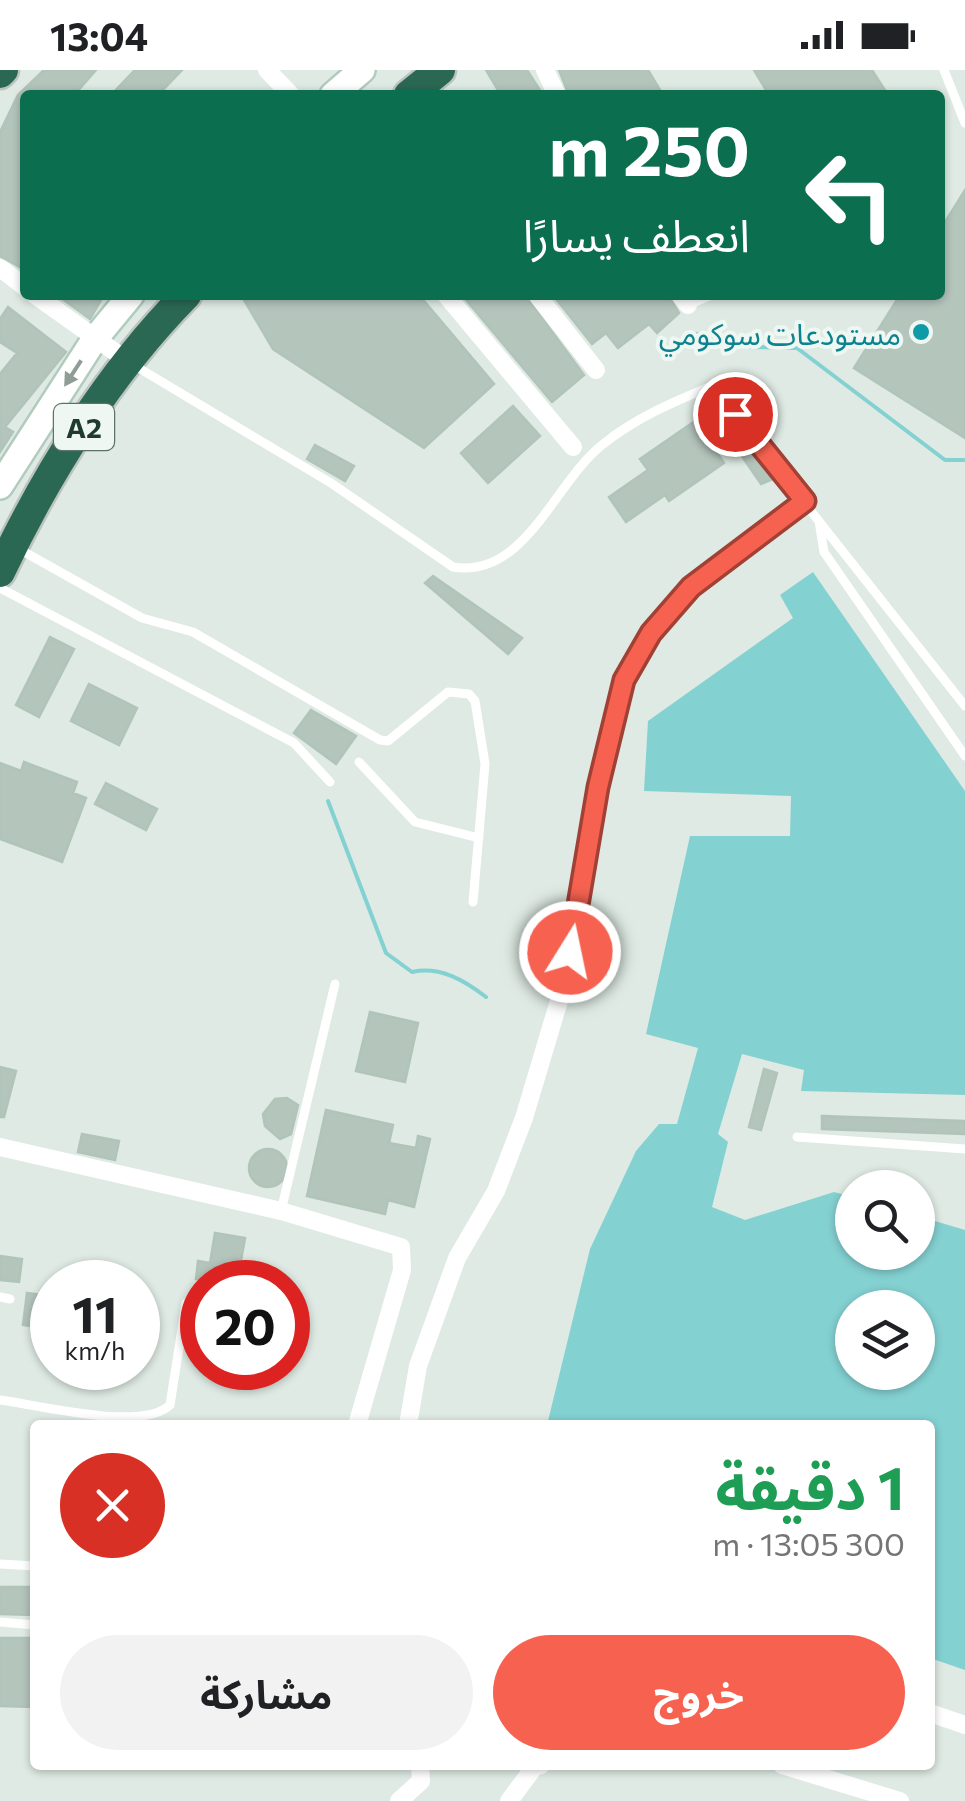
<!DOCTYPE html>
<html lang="ar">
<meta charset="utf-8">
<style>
body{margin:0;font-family:Commissioner,"Noto Sans Arabic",sans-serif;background:#f2f2f2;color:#202124;direction:rtl;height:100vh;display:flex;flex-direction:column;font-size:38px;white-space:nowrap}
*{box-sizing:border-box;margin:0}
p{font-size:32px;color:#757577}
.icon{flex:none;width:55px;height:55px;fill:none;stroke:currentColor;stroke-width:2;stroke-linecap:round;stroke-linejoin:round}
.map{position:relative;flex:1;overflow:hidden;direction:ltr}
.details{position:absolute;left:30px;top:1350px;width:905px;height:350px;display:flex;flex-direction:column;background:#fff;border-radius:10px;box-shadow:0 2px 8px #0004;direction:rtl}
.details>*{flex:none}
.top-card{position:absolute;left:20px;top:20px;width:925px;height:210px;border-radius:10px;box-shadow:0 2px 8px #0004;direction:rtl;background:#0b6e4f;color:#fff;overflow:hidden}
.tools{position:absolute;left:835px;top:1100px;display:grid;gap:20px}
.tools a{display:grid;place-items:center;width:100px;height:100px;border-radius:50%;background:#fff;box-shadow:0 2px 8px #0004;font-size:50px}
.speed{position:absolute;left:30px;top:1190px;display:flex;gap:20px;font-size:50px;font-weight:700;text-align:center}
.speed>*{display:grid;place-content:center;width:130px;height:130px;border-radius:50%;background:#fff;box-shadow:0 2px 8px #0004;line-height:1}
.speed small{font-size:25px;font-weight:400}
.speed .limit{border:15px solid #d22;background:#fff;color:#111}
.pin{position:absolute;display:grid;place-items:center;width:85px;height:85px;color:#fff;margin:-42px;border:5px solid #fff;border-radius:50%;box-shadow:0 2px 10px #0007}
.me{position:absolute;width:110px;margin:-55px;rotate:10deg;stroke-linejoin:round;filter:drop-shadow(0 0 8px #0008)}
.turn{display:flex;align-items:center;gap:35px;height:210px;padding:0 30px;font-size:45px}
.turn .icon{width:130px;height:130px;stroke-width:2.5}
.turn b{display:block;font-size:70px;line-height:85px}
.round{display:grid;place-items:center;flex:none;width:105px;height:105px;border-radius:52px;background:#f2f2f2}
.overview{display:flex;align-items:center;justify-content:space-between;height:170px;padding:0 30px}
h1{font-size:60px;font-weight:700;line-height:75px;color:#1e9e55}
.action{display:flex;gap:20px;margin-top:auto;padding:20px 30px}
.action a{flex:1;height:115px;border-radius:60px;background:#f76250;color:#fff;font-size:40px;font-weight:700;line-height:115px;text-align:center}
.action a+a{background:#f2f2f2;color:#202124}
.status{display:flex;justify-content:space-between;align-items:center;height:70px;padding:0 50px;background:#fff;direction:ltr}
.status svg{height:28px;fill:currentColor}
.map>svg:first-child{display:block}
.water{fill:#84d1d2;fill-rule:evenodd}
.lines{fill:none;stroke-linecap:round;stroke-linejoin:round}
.stream{stroke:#84d1d2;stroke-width:4}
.building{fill:#b4c5bc;stroke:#b1c4b9;stroke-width:2.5}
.secondary-casing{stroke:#b1cbbe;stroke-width:30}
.highway-casing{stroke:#bcc4c1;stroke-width:35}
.lane{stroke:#fff;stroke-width:9}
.street{stroke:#fff;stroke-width:18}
.secondary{stroke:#fff;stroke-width:25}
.highway{stroke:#2a6853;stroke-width:30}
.oneway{fill:#8f9d97}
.route-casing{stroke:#a14034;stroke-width:25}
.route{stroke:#f76250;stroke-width:18}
.culture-dot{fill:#0f9aa8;stroke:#eff7f2;stroke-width:4}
.labels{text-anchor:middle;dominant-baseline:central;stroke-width:8;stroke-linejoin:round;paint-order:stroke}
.shield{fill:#eff7f2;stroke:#5d736a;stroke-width:2.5}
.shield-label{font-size:28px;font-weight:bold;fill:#1f3b2f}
.culture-label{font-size:30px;fill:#0d838f;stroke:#eff7f2;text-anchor:end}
</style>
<div class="status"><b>13:04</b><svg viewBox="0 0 49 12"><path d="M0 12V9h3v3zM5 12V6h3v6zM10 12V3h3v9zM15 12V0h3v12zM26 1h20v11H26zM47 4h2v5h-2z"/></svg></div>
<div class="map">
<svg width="965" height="1731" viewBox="0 0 965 1731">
<rect width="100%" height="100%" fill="#deeae3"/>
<path class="water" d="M813 502 965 721V1025L801 1021 804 1000 742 984 718 1064 728 1072 712 1137 745 1150 834 1122 852 1127V1182H918V1146L965 1160V1600L930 1588V1355H547L590 1179 636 1081 659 1054H677L698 978 646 964 690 766H790L791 726 644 721 648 651 793 548 780 525ZM852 1238H918V1302H852Z"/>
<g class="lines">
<path class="stream" d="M697 264 749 277 797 278 945 390H965
M328 731 386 883 412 902C440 896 464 910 486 927"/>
</g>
<path class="building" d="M44 0H96L74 25H25V188L20 197 0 186V62L18 25Z
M135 0H182L158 25H111Z
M486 0H527L543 25H501Z
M559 0H648L663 25H569Z
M754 0H872L888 25H769Z
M965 120V368L854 298 900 225H940V160Z
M57 225H104L90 249Z
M249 225H419L494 314 424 378 273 279 244 230Z
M462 225H525L584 305 552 332Z
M553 225H668L679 243 657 263 649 254 618 278 606 263 592 274Z
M8 237 66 282 5 357 13 362 0 382V304L17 283 0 272V249Z
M513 336 540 366 488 413 461 383Z
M695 351 724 393 669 431 665 425 626 452 609 427 648 400 640 389Z
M745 372 773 409 761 414 737 379Z
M315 375 354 396 345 411 307 389Z
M433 506 522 568 508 584 425 513Z
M50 567 74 579 39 647 16 635Z
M89 614 137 638 119 675 71 651Z
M311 640 356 666 336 694 294 663Z
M24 692 77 712 73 723 86 728 62 792 0 769V693L21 701Z
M106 713 157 739 146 760 95 734Z
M370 942 418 953 405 1012 356 1001Z
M0 997 16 1001 4 1047H0Z
M764 999 777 1003 761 1060 749 1057Z
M287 1028 298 1035 291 1064 280 1069 265 1056 263 1044 275 1029Z
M326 1040 393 1055 389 1073 416 1078 418 1066 430 1069 414 1137 388 1130 385 1144 307 1126Z
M822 1046 965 1051V1064L822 1059Z
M82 1064 119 1071 115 1090 78 1082Z
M249 1098a19 19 0 1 1 38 0a19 19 0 1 1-38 0Z
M215 1163 245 1168 241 1190 233 1189 230 1212 196 1209 198 1191 210 1193Z
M0 1186 22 1189 19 1212 0 1210Z
M27 1223 50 1226 46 1258 23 1255Z
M219 1298H259L257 1311 218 1302Z
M0 1517H35V1545L0 1544Z
M0 1568H35V1637L0 1636Z"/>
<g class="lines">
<defs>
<path id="secondary" d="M333 25 362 0
M0 416 94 270 131 225"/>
<path id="highway" d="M0 3 3 0
M409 25 440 0
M0 502C46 404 110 302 186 225"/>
</defs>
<use href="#secondary" class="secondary-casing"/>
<use href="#highway" class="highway-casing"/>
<path class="lane" d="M944 0 965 53
M688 235 711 225
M132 294 331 413 453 497C525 509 554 413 602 375 635 348 673 332 712 316L965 636
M819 451 824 482 965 686
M19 479 142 548 193 562 380 670 388 671 448 622 469 624 475 631 485 694 473 832
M0 518 294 673 330 712
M359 692 415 752 479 768
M564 913C580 820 597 631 654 560 695 507 751 470 805 431
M797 1067 965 1079
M281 1141 335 914
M0 1227 10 1229
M0 1330C39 1335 142 1362 170 1335L186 1233
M0 1494 35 1496
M0 1552 35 1555"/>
<path class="street" d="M267 0 291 25
M545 0 557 25
M0 198 25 217
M35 225 129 292
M446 225 573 377
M537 225 596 300
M680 225 688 235
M0 1077 281 1141 401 1177 402 1200 357 1355
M408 1355 418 1296 457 1188 496 1121 524 1048 564 914
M930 1643 965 1655
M782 1695 900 1731
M399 1731 421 1711 420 1695
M509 1731 535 1696 541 1695"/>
<use href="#secondary" class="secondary"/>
<use href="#highway" class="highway"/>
</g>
<defs><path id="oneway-solid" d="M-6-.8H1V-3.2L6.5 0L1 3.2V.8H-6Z" transform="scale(2.5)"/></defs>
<use class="oneway" href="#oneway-solid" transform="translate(73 303) rotate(123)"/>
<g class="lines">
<defs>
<path id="route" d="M570 882 598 717 624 610 651 563 691 517 805 431 735 344"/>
</defs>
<use href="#route" class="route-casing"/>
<use href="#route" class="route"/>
</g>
<circle class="culture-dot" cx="921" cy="262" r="10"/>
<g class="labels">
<rect class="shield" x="54" y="334" width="60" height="46" rx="8"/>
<g class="shield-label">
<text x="84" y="357">A2</text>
</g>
<g class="culture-label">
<text x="901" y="262">مستودعات سوكومي</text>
</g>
</g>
</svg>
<div class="tools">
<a><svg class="icon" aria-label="search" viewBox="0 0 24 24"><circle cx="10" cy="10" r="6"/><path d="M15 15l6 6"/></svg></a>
<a><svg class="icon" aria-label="layers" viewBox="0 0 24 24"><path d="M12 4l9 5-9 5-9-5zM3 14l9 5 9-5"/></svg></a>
</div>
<div class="speed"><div>11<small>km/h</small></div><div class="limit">20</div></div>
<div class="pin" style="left:735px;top:344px;background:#d93025"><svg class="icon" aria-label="arrive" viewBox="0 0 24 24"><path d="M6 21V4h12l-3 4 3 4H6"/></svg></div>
<svg class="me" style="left:570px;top:882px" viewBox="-20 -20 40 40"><circle r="17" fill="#f76250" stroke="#fff" stroke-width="3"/><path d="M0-11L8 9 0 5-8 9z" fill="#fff"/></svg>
<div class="top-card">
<div class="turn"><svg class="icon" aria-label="left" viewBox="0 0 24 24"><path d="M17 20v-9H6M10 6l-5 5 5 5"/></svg><div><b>250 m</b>انعطف يسارًا</div></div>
</div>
<section class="details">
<div class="overview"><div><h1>1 دقيقة</h1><p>300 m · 13:05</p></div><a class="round" style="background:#d93025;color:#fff"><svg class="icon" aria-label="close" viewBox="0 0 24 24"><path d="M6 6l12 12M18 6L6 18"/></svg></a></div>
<div class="action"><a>خروج</a><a>مشاركة</a></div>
</section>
</div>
